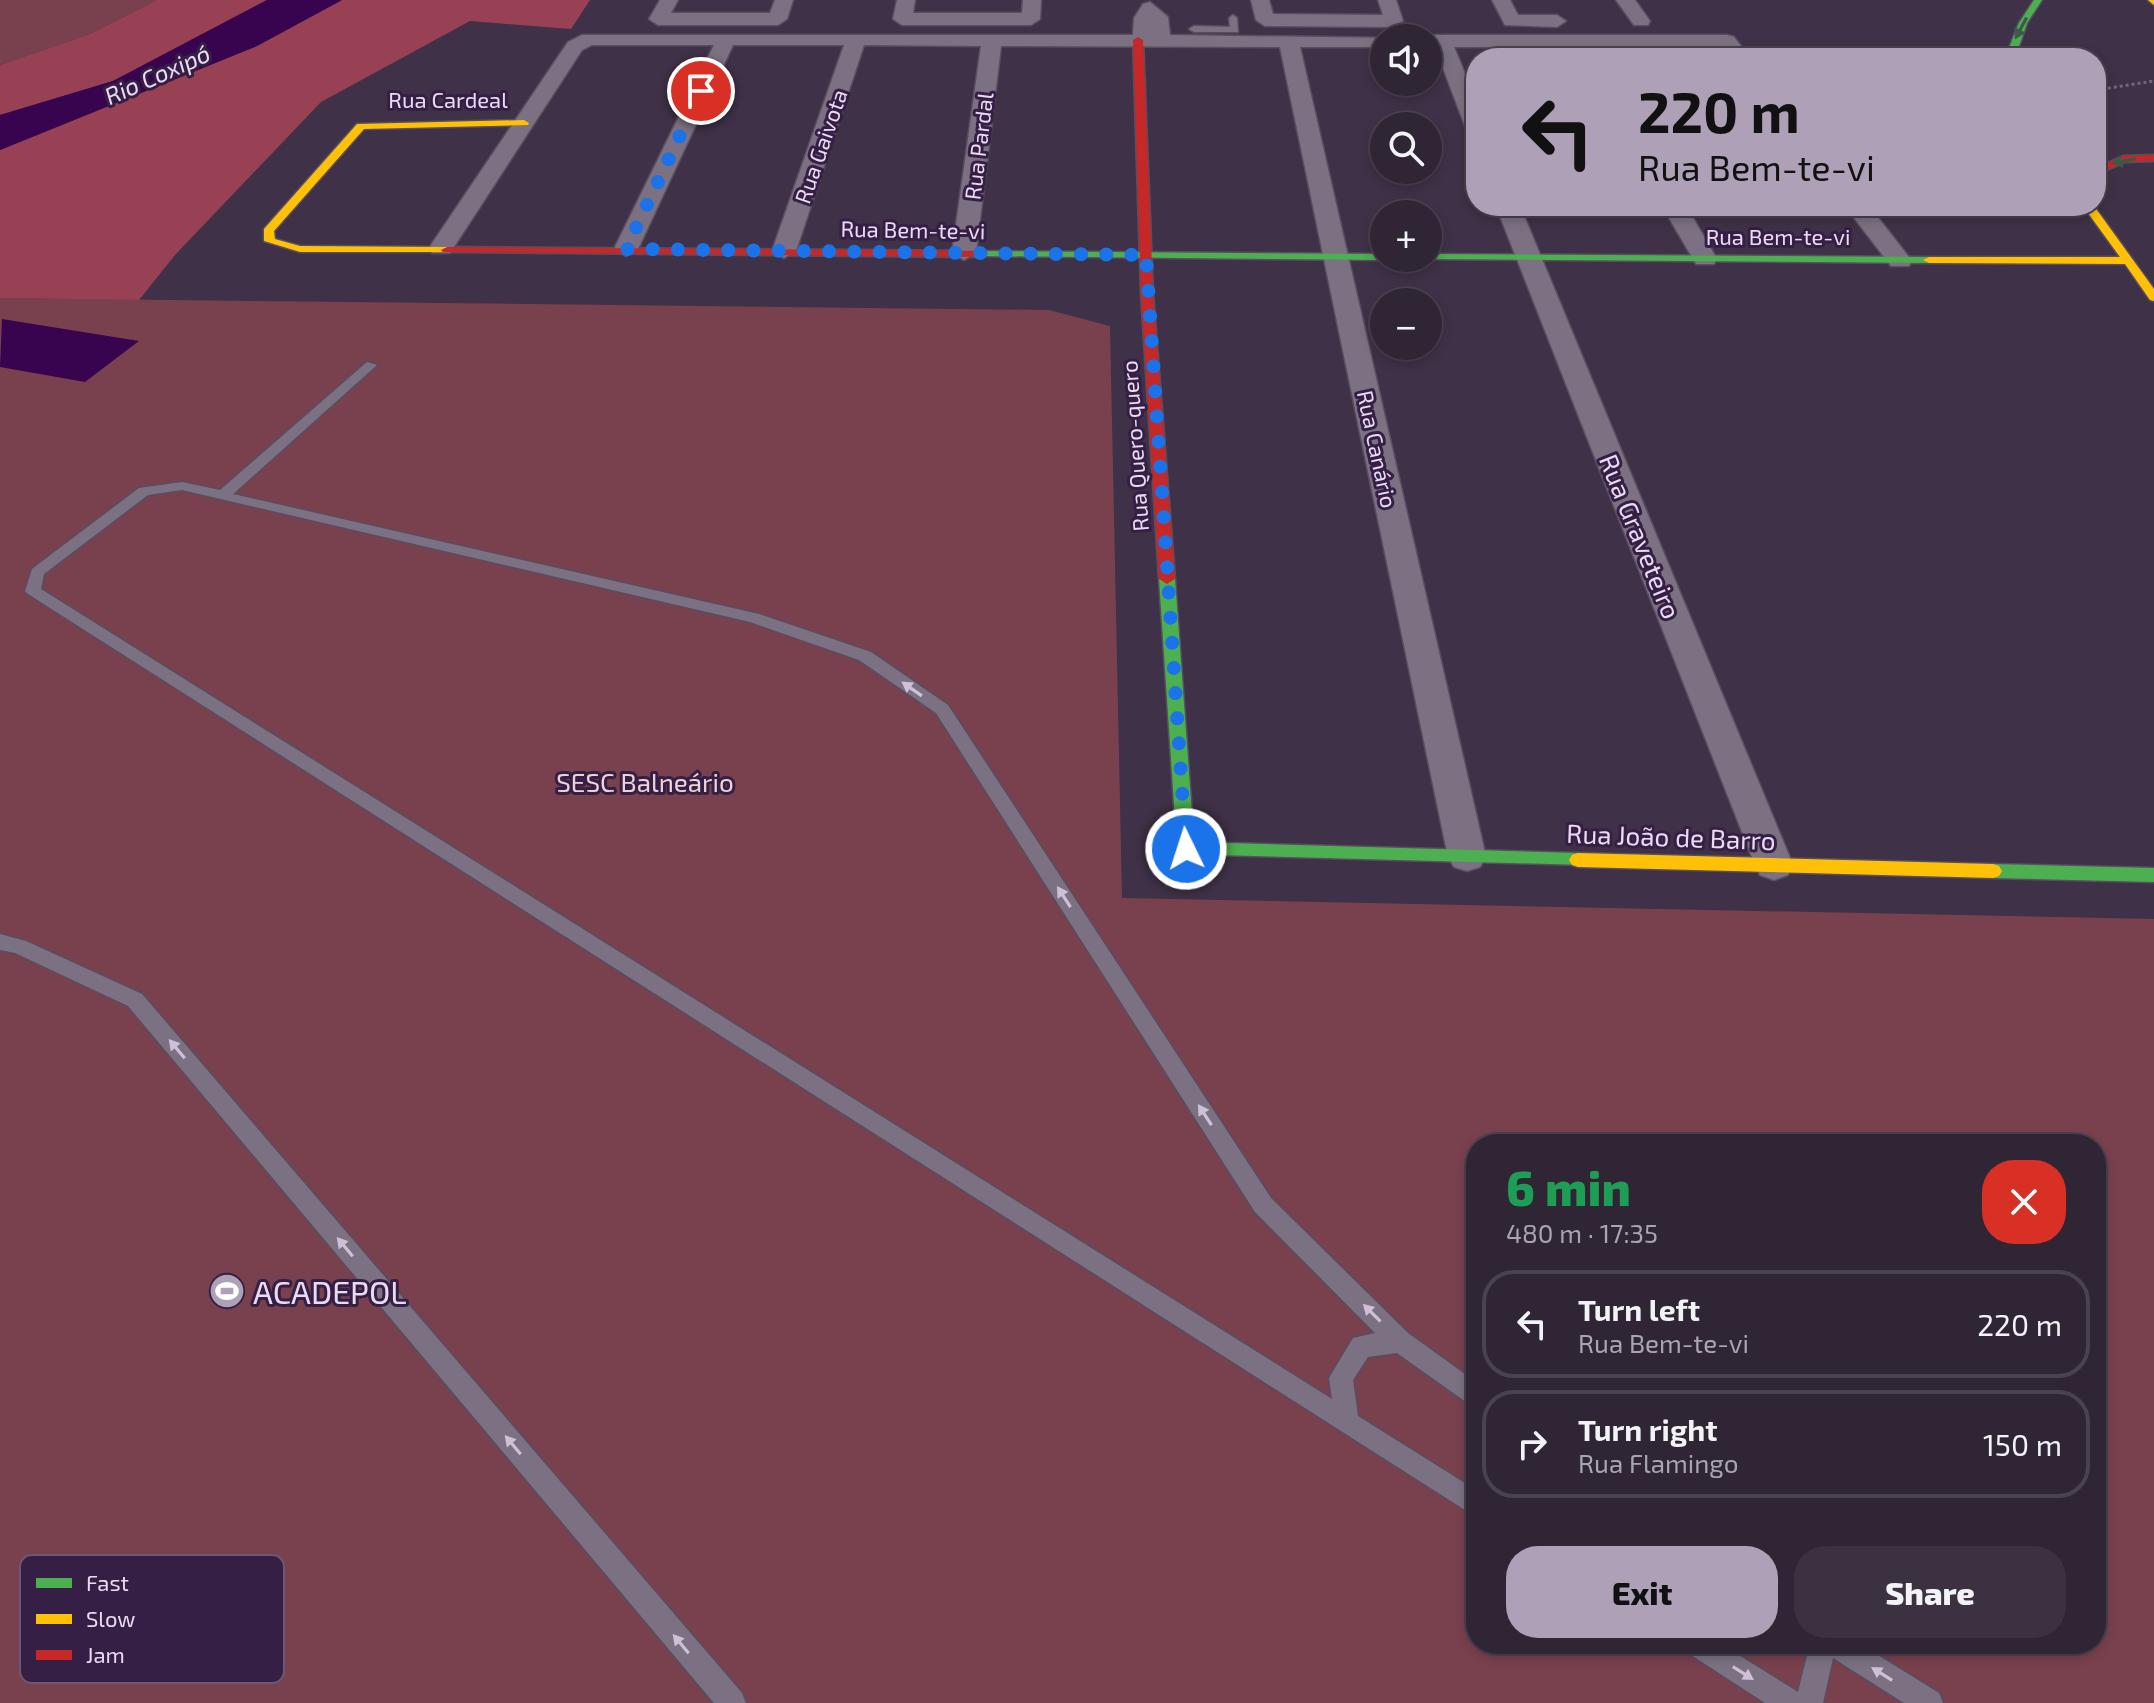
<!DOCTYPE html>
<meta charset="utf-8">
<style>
body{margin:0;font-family:"Exo 2",sans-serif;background:#3b3141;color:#f1f3f6;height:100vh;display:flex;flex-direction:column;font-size:30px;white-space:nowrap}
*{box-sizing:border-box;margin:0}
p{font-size:26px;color:#a7a5ad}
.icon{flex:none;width:44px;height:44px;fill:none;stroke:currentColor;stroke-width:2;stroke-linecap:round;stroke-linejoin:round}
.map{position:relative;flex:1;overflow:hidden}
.details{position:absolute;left:1466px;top:1134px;width:640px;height:520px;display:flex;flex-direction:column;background:#2f2535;border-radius:32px;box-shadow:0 4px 12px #0003,0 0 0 2px #4a4250}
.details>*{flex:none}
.guide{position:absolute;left:1466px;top:48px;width:640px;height:168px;border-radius:32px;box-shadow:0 4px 12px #0003,0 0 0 2px #4a4250;background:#aea0b7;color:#111;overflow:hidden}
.fabs{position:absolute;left:1370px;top:24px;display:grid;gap:16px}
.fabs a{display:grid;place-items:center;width:72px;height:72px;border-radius:50%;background:#2f2535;box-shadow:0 4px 12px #0003,0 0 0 2px #4a4250;font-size:40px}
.pin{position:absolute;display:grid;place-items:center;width:68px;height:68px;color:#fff;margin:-34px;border:4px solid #fff;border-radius:50%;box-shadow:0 2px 8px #0007}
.me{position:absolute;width:88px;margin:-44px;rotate:356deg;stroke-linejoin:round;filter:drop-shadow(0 0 6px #0008)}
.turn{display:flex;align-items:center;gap:28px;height:168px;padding:0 40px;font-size:36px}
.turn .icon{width:104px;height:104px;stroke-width:2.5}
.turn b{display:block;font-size:56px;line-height:68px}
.round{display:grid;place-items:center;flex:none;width:84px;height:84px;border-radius:32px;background:#3b3141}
.overview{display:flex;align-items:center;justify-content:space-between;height:136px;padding:0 40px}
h1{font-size:48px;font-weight:800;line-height:60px;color:#1e9e55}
.button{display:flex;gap:16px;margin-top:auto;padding:16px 40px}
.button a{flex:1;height:92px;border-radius:32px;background:#aea0b7;color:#111;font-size:32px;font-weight:800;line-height:92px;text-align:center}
.button a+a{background:#3b3141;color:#f1f3f6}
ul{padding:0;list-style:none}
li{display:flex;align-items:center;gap:24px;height:108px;margin:0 16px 12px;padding:0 24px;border:4px solid #4a4250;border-radius:32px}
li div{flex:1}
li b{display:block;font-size:30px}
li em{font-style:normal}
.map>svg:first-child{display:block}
.green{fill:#79414d;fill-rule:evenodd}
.forest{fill:#984154}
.water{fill:#38044f}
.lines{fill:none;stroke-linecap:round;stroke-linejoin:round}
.lane-casing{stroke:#594d60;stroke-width:3}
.street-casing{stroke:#594d60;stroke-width:3}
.fast-casing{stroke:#594d60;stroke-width:3}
.slow-casing{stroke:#594d60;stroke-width:3}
.jam-casing{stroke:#594d60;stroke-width:3}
.path{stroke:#726878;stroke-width:3;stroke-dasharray:3 3;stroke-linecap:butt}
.lane{fill:#7b7182;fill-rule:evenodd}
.street{fill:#7b7182;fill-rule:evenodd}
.fast{fill:#4caf50;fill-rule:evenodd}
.slow{fill:#ffc107;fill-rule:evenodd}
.jam{fill:#c62828;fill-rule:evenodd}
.oneway{fill:#3f5949}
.oneway2{fill:#cec0d7}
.route{stroke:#1a73e8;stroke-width:14;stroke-dasharray:0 25.2}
.labels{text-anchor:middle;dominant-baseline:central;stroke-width:6;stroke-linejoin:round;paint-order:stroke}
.far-street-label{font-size:22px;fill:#e9dbf3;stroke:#361f44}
.far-water-label{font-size:24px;font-style:italic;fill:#eaddf3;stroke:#361f44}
.street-label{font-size:26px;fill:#e9dbf3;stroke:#361f44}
.park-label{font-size:26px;fill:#eed2d5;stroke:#361f44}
.near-poi-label{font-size:32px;fill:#e9dbf3;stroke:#361f44;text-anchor:start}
.key{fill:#361f44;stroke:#6c5779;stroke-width:2}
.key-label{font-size:22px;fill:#e9dbf3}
</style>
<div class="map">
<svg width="2154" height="1703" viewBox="0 0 2154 1703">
<rect width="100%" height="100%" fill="#3f3147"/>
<path class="green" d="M0 0H157L90 34 0 65Z
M0 298 1049 310 1110 326 1122 898 2154 919V1703H0ZM1476 1144H2096V1644H1476Z"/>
<path class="forest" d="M157 0H267L113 81 0 115V65L90 34Z
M342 0H590L571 29 470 21 321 102 175 255 139 300 0 298V150L257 46Z"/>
<path class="water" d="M267 0H342L257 46 0 150V115L113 81Z
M2 319 139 341 85 382 0 367Z"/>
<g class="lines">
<defs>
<path id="lane" d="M1233 15 1237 18 1238 32H1194L1189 29 1194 26 1230 27 1229 18Z
M367 362 377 365 233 494 759 614 871 652 948 705 1271 1198 1408 1333 1476 1382V1409L1397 1353 1368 1357 1353 1380 1358 1416 1476 1490V1517L28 594 25 591 32 569 139 488 182 482 220 490ZM182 490 750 622 859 660 936 713 1255 1212 1375 1333 1353 1338 1329 1378 1332 1399 41 589 44 574 148 495Z
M0 934 26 941 142 994 742 1693 746 1703H714L128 1006 15 953 0 950Z
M1684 1644H1721L1798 1692 1810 1644H1860L1939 1693 1943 1703H1904L1833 1658 1823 1703H1765L1688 1653Z"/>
<path id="street" d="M660 0H678L671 13H770L775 0H793L787 19 778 25H658L649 19Z
M897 0H915L913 13H1022L1023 0H1041L1040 19 1031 25H902L893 19Z
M1251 0H1269L1273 14 1383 15 1378 0H1396L1403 21 1394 27 1265 26 1256 20Z
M1492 0H1510L1518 15H1557L1566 21 1557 27 1505 25Z
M1616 0H1635L1650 21 1648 25H1634Z
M1150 2 1168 17 1170 35 1392 38H1384V47H1300L1486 857 1480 867 1467 871 1454 867 1448 857 1280 47 1001 46 976 253 964 260 952 253 981 46 864 45 796 251 784 258 772 251 844 45H733L638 249 626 256 614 249 714 45H592L582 50 450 253H432L429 248 568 42 582 35H1133L1134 18 1143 4Z
M1428 35H1727L1734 37 1750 58H1730L1721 47H1454L1476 100V132L1465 126 1435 47H1428V38H1420Z
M1496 206H1520L1793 865 1788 875 1774 880 1760 875 1755 865Z
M1662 206H1686L1717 259 1714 264H1696Z
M1845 206H1869L1912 261 1909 266H1891Z"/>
<path id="fast" d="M2034 0H2042L2027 23 2015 58H2005L2019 23Z
M982 251 1384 254V258H1389L1384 260 978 256 976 254Z
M1428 254 1929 257 1935 260 1929 263 1424 259 1428 258Z
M1167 574 1175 579 1194 842 1578 853 1584 855 1587 860 1584 865 1180 854 1177 849 1159 579Z
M1993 864 2154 868V882L1993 878 1987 876 1984 871 1987 866Z"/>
<path id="slow" d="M2148 0H2154V5Z
M524 120 529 123 528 125 364 129 274 231 275 239 300 246 447 247 453 250 451 252H300L264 241V229L357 124Z
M2083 206H2094L2154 289V301L2150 300 2125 264 1929 263 1923 260 1929 257H2120Z
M1578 853 1993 864 1999 866 2002 871 1999 876 1993 878 1578 867 1572 865 1569 860 1572 855Z"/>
<path id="jam" d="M1138 37 1143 40 1153 293 1175 579 1167 584 1159 579 1141 293 1133 40Z
M2154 155V161L2125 162 2096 175V168L2123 156Z
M447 247 982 251 988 254 982 257 443 252 441 250Z"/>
</defs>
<use href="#lane" class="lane-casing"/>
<use href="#street" class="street-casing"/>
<use href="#fast" class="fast-casing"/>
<use href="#slow" class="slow-casing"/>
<use href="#jam" class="jam-casing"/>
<path class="path" d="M2096 90 2154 81"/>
<use href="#lane" class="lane"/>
<use href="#street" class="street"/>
<use href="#fast" class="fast"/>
<use href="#slow" class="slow"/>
<use href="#jam" class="jam"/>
</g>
<defs><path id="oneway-solid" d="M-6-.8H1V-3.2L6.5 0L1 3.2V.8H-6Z" transform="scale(2)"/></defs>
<g class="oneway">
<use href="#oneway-solid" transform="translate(2021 28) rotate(118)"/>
<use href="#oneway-solid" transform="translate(2124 161) rotate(169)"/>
</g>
<g class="oneway2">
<use href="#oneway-solid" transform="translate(912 689) rotate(-145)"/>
<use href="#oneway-solid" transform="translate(1064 897) rotate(-123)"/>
<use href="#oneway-solid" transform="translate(177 1049) rotate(-130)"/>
<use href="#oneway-solid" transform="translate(1205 1115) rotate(-123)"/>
<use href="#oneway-solid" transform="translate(345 1247) rotate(-130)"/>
<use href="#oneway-solid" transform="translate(1372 1313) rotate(-135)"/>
<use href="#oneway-solid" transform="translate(513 1445) rotate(-130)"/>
<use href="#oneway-solid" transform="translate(681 1644) rotate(-130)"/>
<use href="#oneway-solid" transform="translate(1743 1673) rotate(32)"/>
<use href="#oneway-solid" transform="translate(1882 1674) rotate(-148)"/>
</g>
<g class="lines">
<path class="route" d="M701 91 626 249 1146 255 1186 849"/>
</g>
<defs>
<symbol id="stadium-disc" viewBox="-11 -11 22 22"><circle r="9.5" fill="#aea0b7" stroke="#361f44"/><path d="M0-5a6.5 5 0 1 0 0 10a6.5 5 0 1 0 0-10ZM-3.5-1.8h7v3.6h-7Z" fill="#fff"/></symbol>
</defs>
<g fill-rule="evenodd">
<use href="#stadium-disc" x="207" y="1271" width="40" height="40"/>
</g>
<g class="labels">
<g class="far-street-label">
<text x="448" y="99">Rua Cardeal</text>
<text transform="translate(820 146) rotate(-71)">Rua Gaivota</text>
<text transform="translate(978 146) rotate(-83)">Rua Pardal</text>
<text transform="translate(913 229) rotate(1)">Rua Bem-te-vi</text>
<text x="1778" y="236">Rua Bem-te-vi</text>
<text transform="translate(1134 446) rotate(-94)">Rua Quero-quero</text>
<text transform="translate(1378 449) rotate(78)">Rua Canário</text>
</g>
<g class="far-water-label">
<text transform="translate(157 74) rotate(-24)">Rio Coxipó</text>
</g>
<g class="street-label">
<text transform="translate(1641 536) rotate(68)">Rua Graveteiro</text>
<text transform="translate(1671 836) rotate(2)">Rua João de Barro</text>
</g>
<g class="park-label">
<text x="645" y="781">SESC Balneário</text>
</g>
<g class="near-poi-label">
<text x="253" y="1291">ACADEPOL</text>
</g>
</g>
<rect x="20" y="1555" width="264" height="128" rx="12" class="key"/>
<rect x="36" y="1578" width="36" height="10" fill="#4caf50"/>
<rect x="36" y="1614" width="36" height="10" fill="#ffc107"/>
<rect x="36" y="1650" width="36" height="10" fill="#c62828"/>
<g class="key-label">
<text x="86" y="1591">Fast</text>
<text x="86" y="1627">Slow</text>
<text x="86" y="1663">Jam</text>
</g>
</svg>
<div class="fabs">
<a><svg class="icon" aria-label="sound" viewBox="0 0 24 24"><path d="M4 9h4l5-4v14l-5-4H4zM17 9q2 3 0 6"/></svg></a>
<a><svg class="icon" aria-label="search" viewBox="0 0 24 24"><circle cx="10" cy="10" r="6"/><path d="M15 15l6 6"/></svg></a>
<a>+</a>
<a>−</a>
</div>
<div class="pin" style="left:701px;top:91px;background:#d93025"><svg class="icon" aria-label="arrive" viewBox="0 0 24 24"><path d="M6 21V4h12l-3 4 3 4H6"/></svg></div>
<svg class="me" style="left:1186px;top:849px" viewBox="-20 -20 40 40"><circle r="17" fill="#1a73e8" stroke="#fff" stroke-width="3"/><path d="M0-11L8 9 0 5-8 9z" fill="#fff"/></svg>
<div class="guide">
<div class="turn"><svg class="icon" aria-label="left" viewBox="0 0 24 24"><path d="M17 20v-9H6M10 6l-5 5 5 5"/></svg><div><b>220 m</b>Rua Bem-te-vi</div></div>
</div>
<section class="details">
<div class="overview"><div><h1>6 min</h1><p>480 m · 17:35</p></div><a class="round" style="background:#d93025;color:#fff"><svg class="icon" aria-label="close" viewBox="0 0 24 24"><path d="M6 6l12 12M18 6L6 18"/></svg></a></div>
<ul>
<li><svg class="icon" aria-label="left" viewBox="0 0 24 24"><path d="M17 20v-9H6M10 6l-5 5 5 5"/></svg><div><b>Turn left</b><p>Rua Bem-te-vi</p></div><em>220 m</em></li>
<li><svg class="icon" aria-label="right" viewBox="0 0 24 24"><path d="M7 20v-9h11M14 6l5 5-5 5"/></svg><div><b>Turn right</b><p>Rua Flamingo</p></div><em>150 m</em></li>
</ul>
<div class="button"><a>Exit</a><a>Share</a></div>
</section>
</div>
